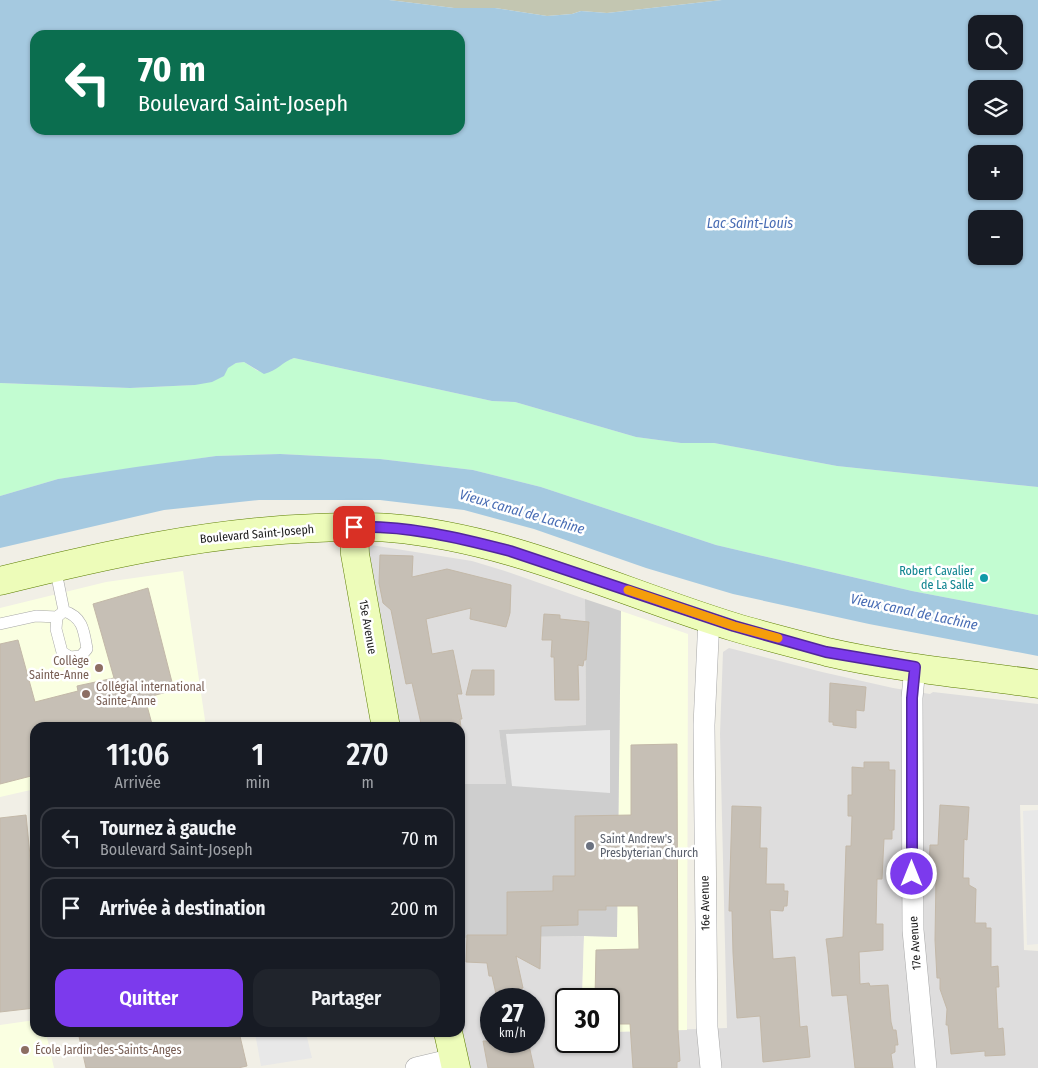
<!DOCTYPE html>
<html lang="fr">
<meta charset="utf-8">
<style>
body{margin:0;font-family:"Fira Sans Condensed",sans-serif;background:#20242c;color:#f1f3f6;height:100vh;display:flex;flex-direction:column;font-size:19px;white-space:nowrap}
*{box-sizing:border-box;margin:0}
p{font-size:16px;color:#9ea1a6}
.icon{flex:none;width:28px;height:28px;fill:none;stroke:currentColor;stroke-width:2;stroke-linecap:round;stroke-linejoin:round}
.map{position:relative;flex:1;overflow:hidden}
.sheet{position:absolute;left:30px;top:722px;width:435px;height:315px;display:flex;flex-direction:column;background:#171b24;border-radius:15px;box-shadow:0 1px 4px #0004}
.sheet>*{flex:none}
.banner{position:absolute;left:30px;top:30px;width:435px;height:105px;border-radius:15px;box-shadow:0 1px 4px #0004;background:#0b6e4f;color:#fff;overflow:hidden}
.controls{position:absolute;left:968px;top:15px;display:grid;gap:10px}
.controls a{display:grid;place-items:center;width:55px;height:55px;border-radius:10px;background:#171b24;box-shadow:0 1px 4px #0004;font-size:25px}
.speed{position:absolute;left:480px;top:988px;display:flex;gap:10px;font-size:25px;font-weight:700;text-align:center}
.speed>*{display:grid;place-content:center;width:65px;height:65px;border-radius:50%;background:#171b24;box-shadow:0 1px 4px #0004;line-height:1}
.speed small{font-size:12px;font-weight:400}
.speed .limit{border:2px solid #111;border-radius:8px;background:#fff;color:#111}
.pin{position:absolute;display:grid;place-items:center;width:42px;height:42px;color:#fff;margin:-21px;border-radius:10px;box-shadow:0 2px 8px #0006}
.me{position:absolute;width:55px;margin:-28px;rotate:0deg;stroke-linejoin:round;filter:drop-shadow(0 0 4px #0008)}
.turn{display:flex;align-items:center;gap:18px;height:105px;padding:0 25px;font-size:22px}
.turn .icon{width:65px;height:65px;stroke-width:2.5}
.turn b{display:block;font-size:35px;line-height:42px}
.eta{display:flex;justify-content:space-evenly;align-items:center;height:85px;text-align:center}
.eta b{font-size:30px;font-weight:600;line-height:35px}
.primary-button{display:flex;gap:10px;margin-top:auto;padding:10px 25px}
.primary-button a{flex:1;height:58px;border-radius:15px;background:#7c3aed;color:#fff;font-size:20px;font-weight:600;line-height:58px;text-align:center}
.primary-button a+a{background:#20242c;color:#f1f3f6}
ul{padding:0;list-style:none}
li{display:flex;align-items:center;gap:15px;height:62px;margin:0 10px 8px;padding:0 15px;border:2px solid #363941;border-radius:15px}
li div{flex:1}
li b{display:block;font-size:19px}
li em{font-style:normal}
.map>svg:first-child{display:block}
.residential{fill:#dedddd;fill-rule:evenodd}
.education{fill:#faffe1}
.religious{fill:#cecece}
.construction{fill:#c3c6b1}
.park{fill:#c2fcd1}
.parking{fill:#e8e8e8}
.water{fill:#a5c9e0;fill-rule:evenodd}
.building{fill:#c6bfb5;stroke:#c3b8a8}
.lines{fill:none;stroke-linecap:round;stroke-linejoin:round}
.lane-casing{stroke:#a7a7a7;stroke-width:12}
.street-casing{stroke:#a7a7a7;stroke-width:22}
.secondary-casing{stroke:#5b7d01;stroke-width:29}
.lane{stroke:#fff;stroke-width:11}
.street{stroke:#fff;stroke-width:21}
.secondary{stroke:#edfcb9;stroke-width:28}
.route-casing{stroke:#51269a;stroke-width:12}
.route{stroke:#7c3aed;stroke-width:9}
.slow{stroke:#f59e0b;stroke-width:9}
.culture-dot{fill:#0f9aa8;stroke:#fff;stroke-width:2}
.education-dot{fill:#8d6e63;stroke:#fff;stroke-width:2}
.worship-dot{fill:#6b7280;stroke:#fff;stroke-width:2}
.labels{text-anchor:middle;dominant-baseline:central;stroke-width:5;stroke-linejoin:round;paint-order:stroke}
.street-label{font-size:12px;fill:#202020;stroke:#fff}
.culture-label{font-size:12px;fill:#0d838f;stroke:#fff;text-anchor:end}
.education-label{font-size:12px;fill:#785e54;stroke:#fff;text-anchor:start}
.worship-label{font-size:12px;fill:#5b616d;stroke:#fff;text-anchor:start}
.water-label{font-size:14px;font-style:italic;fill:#486cb4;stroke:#fff}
</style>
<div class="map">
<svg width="1038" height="1068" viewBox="0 0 1038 1068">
<rect width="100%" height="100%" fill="#f1efe6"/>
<path class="residential" d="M371 545 472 561 505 571 585 599 586 725 499 730 506 784H460V728L393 727 364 549Z
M729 648 822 672 893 688 930 694 933 692 1038 704V805H1020L1024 950 1038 951V1068H460V938L584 936 582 999H566V1041H609V1032L727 1028 720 734 723 652ZM491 999H534V1041H491Z"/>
<path class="education" d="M183 571 206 727 35 728V789L0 797V608L106 582Z
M621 611 688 634 687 1030 609 1032V999H582L584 936 617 937Z
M35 1020V1032L46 1033 54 1068H0V1025Z"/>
<path class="religious" d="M585 599 621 611 617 937 584 936 460 938V784H506L499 730 586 725Z"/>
<path class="construction" d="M389 0H722L607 13 581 11 572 14 547 16 495 8H454Z"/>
<path class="park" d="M294 358 492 401 515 402 636 437 681 443H714L837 466 1038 487V615L912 591 716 545 541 487 473 470 380 459 280 454 216 456 58 479 0 496V383L130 388 195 385 236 363 244 362 258 371Z"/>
<path class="parking" d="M610 730V793L512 786 506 734Z
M1038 810V944L1027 945 1023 811Z
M255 1033H306L312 1058 261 1066Z"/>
<path class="water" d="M0 0H389L454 8H495L547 16 572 14 581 11 607 13 722 0H1038V487L837 466 714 443H681L636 437 515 402 492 401 294 358C282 362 277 371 264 374L244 362 236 363 228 368 224 376 212 382 195 385 130 388 0 383ZM976 24H1014V61H976ZM35 35H460V130H35ZM976 89H1014V126H976ZM976 154H1014V191H976ZM976 219H1014V256H976Z
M280 454 380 459 473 470 541 487 716 545 912 591 1038 615V656L869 624 733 594 646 568 534 529 464 510 380 500H259L164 510 0 548V496L58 479 136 467 216 456Z"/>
<path class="building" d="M380 555 413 556 412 577 447 569 511 585 510 613 506 627 470 619 471 608 426 619 432 654 453 650 462 694H457L462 719H460L461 728H422L412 683 406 684 391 610 383 603 379 583Z
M148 588 174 690 145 698 153 728H35V775L0 784V644L18 640 35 702 78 691 77 686 114 678 93 604Z
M544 614 560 615V619L589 622 586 660H584L583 666 578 665 579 700H555L554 657H551L552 640H542Z
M472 670H494V695H466Z
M830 683 866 687 864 711 856 710V728L833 725V722H829Z
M677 744 678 1030 680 1061 677 1062V1068H633L630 1024H609V999H595L596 950 639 949 638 906H606V910H578V925L541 926 540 969 516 956 523 988 496 994 492 976H489L487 963 466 962 467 935H507V892L553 891V876H575V816L631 815V745Z
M864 762H889V770H895L894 830H892V839H884L882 879H877L876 924H883V950L859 952 860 984 869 983 870 986 888 985 891 1022 893 1030H896L898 1045H895V1052L891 1054 893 1068H855L847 995 832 996 828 954 826 939 843 937 846 846H851L852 816H848V795H852V767L864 768Z
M940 805 969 807 967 840 964 839 963 878H969V885L976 889 975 923H986V928H991V967L998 966 999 987H996L998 1029 1003 1028 1005 1055 985 1056V1051L951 1054 948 1025H946L947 1009 940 989V978H937L935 940 936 877H933V870H929L930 845H938Z
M732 806 761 807 760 848H767L766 884H784V891H788L787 906H784L783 911 770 910 773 959 795 957 800 1027 807 1026 810 1057 763 1062 760 1016 737 1018 733 953 732 911H729Z
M26 815 35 906V1008L0 1012V818Z
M78 1032H239L247 1066 238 1068H86Z
M483 1041H528L534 1068H488Z"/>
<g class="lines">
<defs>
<path id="lane" d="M55 567 64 611 57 617 56 629 62 652 70 657 81 656 87 649C84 631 83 617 64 611
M0 624 36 616 57 617"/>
<path id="street" d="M709 618 704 725 707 1027 711 1068
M915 667 912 698 913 930 926 1068
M416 1068 454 1059"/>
<path id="secondary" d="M354 527 355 554 386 728
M0 581C104 555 208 532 316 528 341 527 365 526 390 528 510 538 620 592 734 627 764 636 796 644 827 652 896 668 968 674 1038 684
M448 1032 456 1068"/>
</defs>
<use href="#lane" class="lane-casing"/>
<use href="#street" class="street-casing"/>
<use href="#secondary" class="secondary-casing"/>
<use href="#lane" class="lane"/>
<use href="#street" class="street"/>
<use href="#secondary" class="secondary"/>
</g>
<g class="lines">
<defs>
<path id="route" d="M354 527C406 525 460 538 510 551L734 626 826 652 915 667 912 698V874"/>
</defs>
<use href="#route" class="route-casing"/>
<use href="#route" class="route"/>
<path class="slow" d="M628 590 734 626 778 638"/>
</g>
<circle class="culture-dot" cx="984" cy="578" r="5"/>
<g class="education-dot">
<circle cx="99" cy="668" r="5"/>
<circle cx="86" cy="694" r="5"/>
<circle cx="25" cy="1050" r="5"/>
</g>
<circle class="worship-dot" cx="590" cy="846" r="5"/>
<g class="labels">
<g class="street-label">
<text transform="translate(257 534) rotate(-5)">Boulevard Saint-Joseph</text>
<text transform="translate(368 627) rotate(80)">15e Avenue</text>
<text transform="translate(705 903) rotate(-91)">16e Avenue</text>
<text transform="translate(915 943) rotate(-94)">17e Avenue</text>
</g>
<g class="culture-label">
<text x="974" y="571">Robert Cavalier<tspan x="974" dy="14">de La Salle</tspan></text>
</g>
<g class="education-label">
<text x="89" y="661" text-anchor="end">Collège<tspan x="89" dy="14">Sainte-Anne</tspan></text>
<text x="96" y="687">Collégial international<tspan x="96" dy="14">Sainte-Anne</tspan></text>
<text x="35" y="1050">École Jardin-des-Saints-Anges</text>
</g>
<g class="worship-label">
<text x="600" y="839">Saint Andrew's<tspan x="600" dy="14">Presbyterian Church</tspan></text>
</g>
<g class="water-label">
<text x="750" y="223">Lac Saint-Louis</text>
<text transform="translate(522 512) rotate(16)">Vieux canal de Lachine</text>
<text transform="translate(914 612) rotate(12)">Vieux canal de Lachine</text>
</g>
</g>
</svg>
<div class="controls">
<a><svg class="icon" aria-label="search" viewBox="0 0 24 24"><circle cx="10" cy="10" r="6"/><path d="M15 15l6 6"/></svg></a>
<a><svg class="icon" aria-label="layers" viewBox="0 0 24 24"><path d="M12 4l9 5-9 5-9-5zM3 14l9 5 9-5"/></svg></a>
<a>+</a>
<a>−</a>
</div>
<div class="speed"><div>27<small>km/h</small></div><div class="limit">30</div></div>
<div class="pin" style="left:354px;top:527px;background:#d93025"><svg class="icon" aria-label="arrive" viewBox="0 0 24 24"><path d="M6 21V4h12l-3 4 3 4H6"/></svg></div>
<svg class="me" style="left:912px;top:874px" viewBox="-20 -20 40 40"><circle r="17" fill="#7c3aed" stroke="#fff" stroke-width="3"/><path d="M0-11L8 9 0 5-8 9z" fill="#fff"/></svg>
<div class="banner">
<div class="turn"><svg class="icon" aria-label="left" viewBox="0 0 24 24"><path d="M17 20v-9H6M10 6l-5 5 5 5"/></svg><div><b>70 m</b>Boulevard Saint-Joseph</div></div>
</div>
<section class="sheet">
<div class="eta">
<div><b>11:06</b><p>Arrivée</p></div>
<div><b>1</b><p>min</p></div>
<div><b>270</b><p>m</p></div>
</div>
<ul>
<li><svg class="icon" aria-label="left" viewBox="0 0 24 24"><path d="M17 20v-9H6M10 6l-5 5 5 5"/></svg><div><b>Tournez à gauche</b><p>Boulevard Saint-Joseph</p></div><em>70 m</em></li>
<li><svg class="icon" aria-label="arrive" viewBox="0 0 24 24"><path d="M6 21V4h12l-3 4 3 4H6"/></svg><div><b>Arrivée à destination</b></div><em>200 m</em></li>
</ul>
<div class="primary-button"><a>Quitter</a><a>Partager</a></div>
</section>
</div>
